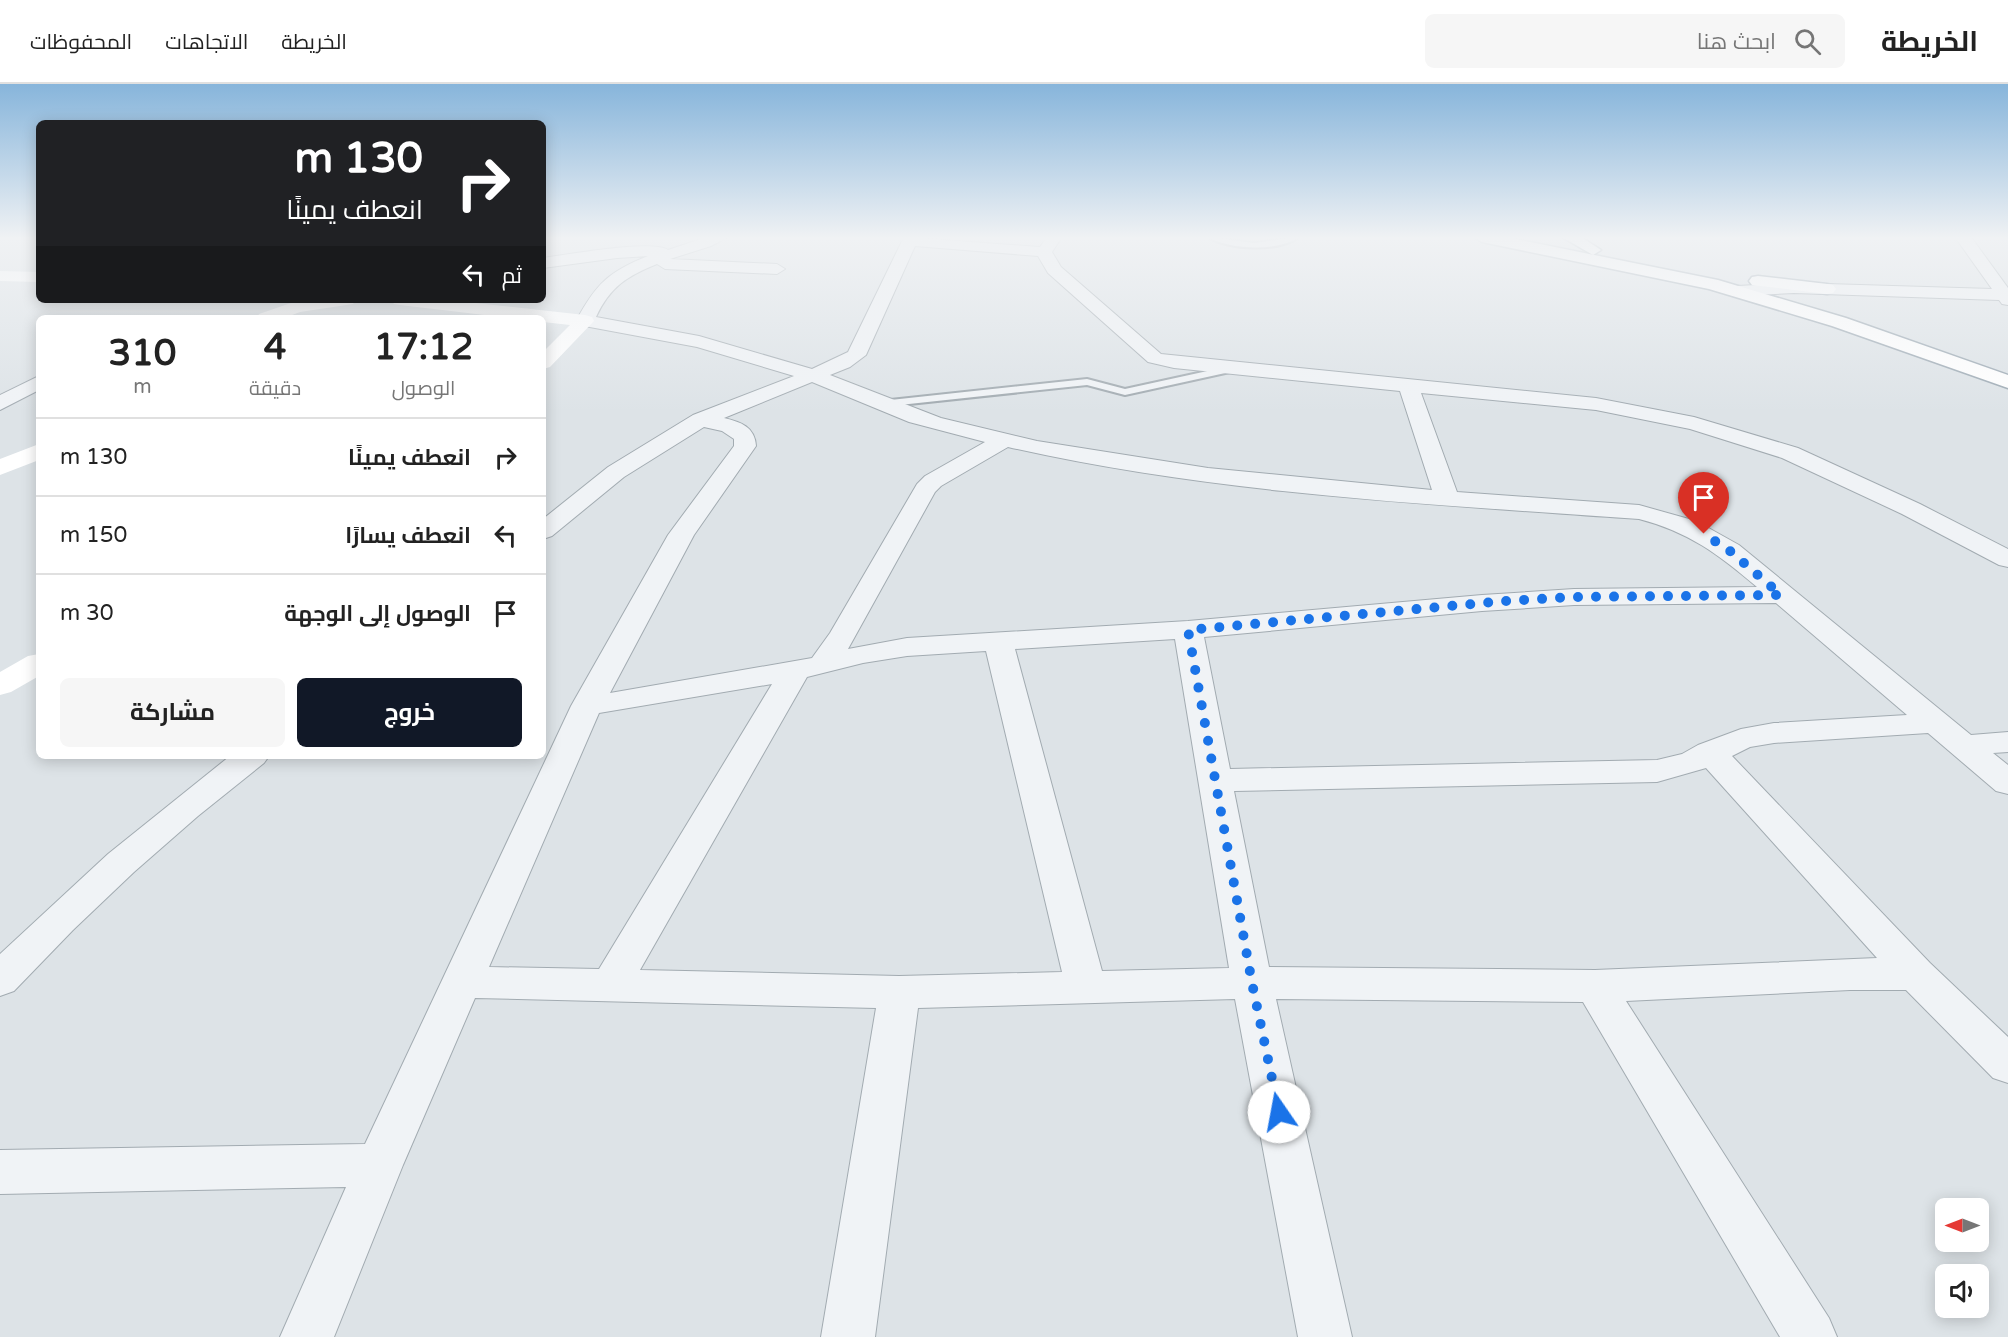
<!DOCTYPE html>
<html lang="ar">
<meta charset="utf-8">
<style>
body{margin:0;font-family:"Varela Round",Cairo,sans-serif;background:#f6f6f6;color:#222;direction:rtl;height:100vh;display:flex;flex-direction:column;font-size:22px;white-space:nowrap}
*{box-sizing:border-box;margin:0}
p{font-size:20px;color:#767676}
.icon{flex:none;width:33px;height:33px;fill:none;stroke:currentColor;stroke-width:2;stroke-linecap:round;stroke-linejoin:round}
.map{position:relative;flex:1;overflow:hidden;direction:ltr}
.sheet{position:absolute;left:36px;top:231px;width:510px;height:444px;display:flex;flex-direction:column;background:#fff;border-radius:9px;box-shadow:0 3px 15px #0003;direction:rtl}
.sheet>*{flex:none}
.guide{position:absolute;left:36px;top:36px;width:510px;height:183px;border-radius:9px;box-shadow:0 3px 15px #0003;direction:rtl;background:#202124;color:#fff;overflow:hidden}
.needle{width:39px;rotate:270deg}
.buttons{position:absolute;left:1935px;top:1114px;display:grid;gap:12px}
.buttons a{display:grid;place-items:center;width:54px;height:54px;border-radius:9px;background:#fff;box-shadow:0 3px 15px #0003;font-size:30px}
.pin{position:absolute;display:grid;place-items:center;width:51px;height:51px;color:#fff;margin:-62px -26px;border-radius:50% 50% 50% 0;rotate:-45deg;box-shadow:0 0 6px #0007}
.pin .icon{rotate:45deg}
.me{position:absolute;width:66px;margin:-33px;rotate:348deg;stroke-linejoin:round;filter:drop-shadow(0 0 4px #0008)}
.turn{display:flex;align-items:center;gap:21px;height:126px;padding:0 24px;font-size:27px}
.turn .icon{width:78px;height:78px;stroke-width:2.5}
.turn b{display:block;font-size:42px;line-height:51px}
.then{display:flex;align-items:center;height:57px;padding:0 24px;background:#0003;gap:12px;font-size:22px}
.eta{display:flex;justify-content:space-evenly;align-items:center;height:102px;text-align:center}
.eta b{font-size:36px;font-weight:700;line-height:42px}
.action{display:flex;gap:12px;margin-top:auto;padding:12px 24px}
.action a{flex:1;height:69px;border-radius:9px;background:#111827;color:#fff;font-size:24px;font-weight:700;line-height:69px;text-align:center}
.action a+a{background:#f6f6f6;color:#222}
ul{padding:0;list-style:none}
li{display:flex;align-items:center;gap:18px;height:78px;padding:0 24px;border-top:2px solid #e0e0e0}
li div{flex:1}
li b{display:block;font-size:22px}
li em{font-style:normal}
header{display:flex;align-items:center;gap:36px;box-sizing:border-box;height:84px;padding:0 30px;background:#fff;border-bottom:2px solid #e0e0e0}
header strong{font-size:28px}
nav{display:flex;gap:33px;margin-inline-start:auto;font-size:21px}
.search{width:420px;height:54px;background:#f6f6f6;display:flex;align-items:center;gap:15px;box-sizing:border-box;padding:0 21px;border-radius:9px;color:#767676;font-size:22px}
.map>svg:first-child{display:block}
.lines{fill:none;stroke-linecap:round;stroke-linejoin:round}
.lane-casing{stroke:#a2abb1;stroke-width:4}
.street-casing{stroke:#a2abb1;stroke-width:2}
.primary-casing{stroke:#9ca9b3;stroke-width:3}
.highway-casing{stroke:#84939e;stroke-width:3}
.lane{fill:#f0f3f6;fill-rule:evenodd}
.street{fill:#f0f3f6;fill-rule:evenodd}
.secondary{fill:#fff;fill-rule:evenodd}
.primary{fill:#fff;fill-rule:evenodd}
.highway{fill:#fff;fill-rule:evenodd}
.route{stroke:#1a73e8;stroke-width:10;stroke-dasharray:0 18}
</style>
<header>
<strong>الخريطة</strong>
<div class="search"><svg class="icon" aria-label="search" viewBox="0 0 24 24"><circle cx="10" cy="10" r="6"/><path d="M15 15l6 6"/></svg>ابحث هنا</div>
<nav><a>الخريطة</a><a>الاتجاهات</a><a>المحفوظات</a></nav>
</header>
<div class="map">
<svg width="2008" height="1253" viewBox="0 0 2008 1253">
<rect width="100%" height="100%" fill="#dde3e7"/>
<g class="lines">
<defs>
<path id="lane" d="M1208 153 1254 159 1299 153C1278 168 1230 166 1208 153Z
M1235 281 1240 284 1239 286 1125 311 1087 301 881 323 876 320 881 317 1087 295 1125 305Z"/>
<path id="street" d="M707 153H728L711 162 670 175 777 180 785 185 777 190 665 185 657 180C627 192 610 203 596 233L699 252 812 285 848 268 904 153 1040 163 1047 153H1062L1052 168 1061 183 1161 270 1596 314 1694 333 1798 364 1920 420 2008 465V483L1999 481 1902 430 1782 374 1690 345 1596 326 1421 309 1457 408 1639 421 1696 437 1739 461 1971 651 2008 648V668L1993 669 2008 681V710L1996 707 1928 649 1774 659 1750 663 1732 672 1930 879 2008 953V999L1993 994 1906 906H1850L1626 917 1829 1234 1837 1253H1780L1583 918 1276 915 1352 1253H1298L1235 915 918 924 875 1253H821L876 924 475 914 403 1081 334 1253H280L346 1103 0 1110V1066L365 1060 571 622 668 451 734 362V355L722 347 704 343 624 393 552 452 543 455V435L608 383 693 331 794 292 697 263 579 241 576 237C596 200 608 188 648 172L617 174 543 184V174C565 171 654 155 668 166ZM915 162 1038 172 1048 189 1148 278 1174 284 1400 307 1432 406 1208 384 1037 357 941 334 830 291 850 283 866 271ZM812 298 909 338 985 358 925 392 917 400 830 549 812 574 610 609 694 451 756 362C755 343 741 338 724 334ZM1008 363C1214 410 1428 420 1639 435 1689 448 1718 470 1757 503L1574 505 1482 511 1188 537 907 554 848 565 935 408 941 402ZM1776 519 1907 631 1774 639 1741 645 1698 661 1682 670 1657 676 1230 685 1204 553 1482 527 1574 521ZM1175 555 1229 884 1102 887 1015 565ZM986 567 1062 888 899 892 640 886 807 593 863 579 907 572ZM772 600 599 885 489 883 599 629ZM1706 684 1877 874 1595 886 1269 883 1234 707 1657 698Z
M1955 153H1971L2008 204V221L2002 220 1999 216 1794 209 1737 212 1731 211 1729 207 1731 203 1737 202 1794 199 1992 205Z
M39 292V306L0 326V311Z
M230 672H269L264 679 198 732 134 788 73 846 14 907 0 912V870L108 770Z"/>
<path id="primary" d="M1474 153H1505L1718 196 1846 234 2008 291V304L1832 242 1709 205 1482 158Z
M1758 192 1827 200 1833 201 1836 205 1833 209 1827 210 1752 201 1749 197 1752 193Z"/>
<path id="highway" d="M1562 153H1581L1601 166 1593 171Z"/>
</defs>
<use href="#lane" class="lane-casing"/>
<use href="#street" class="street-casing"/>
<use href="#primary" class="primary-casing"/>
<use href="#highway" class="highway-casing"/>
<use href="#lane" class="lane"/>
<use href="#street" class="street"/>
<path class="secondary" d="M0 187 39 188V198L0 197Z
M308 216H356L353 220 300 228 284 234H257L259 230 291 219Z
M391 216H448L585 231 592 233 594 237 550 283 543 285V268L570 241 543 238V234H510L400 221 394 220Z
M39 360V376L0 391V375Z
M39 570V592L11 608 0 611V588L28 572Z"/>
<use href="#primary" class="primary"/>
<use href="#highway" class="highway"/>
</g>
<linearGradient id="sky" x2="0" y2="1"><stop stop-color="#87b5db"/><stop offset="0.47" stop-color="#f0f2f4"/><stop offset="1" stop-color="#f0f2f4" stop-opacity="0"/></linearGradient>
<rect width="2008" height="328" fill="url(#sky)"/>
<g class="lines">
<path class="route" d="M1279 1028 1252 899 1188 546 1505 517 1574 513 1781 511 1730 467 1704 450"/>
</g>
</svg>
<div class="buttons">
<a><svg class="needle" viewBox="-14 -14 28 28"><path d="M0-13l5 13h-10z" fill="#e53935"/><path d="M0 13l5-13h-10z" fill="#767676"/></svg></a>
<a><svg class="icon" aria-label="sound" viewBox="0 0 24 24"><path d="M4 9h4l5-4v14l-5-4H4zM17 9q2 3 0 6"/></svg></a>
</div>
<div class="pin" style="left:1704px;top:450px;background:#d93025"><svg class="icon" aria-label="arrive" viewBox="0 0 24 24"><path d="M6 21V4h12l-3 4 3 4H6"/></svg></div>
<svg class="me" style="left:1279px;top:1028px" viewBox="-20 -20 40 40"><circle r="19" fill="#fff"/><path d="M0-13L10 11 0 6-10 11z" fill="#1a73e8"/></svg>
<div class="guide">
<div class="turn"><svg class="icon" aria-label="right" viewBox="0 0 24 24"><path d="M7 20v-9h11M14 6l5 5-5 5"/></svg><div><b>130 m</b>انعطف يمينًا</div></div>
<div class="then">ثم<svg class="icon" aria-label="left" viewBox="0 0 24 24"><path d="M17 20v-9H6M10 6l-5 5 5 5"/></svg></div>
</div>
<section class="sheet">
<div class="eta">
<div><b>17:12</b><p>الوصول</p></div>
<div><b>4</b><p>دقيقة</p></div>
<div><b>310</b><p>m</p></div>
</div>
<ul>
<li><svg class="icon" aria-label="right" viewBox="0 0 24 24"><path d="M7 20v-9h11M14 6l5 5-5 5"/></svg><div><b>انعطف يمينًا</b></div><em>130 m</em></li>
<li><svg class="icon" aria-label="left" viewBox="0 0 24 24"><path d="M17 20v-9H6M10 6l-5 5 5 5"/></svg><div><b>انعطف يسارًا</b></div><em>150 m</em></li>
<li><svg class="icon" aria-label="arrive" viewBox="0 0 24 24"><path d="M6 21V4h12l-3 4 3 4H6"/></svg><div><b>الوصول إلى الوجهة</b></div><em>30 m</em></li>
</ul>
<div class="action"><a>خروج</a><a>مشاركة</a></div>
</section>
</div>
